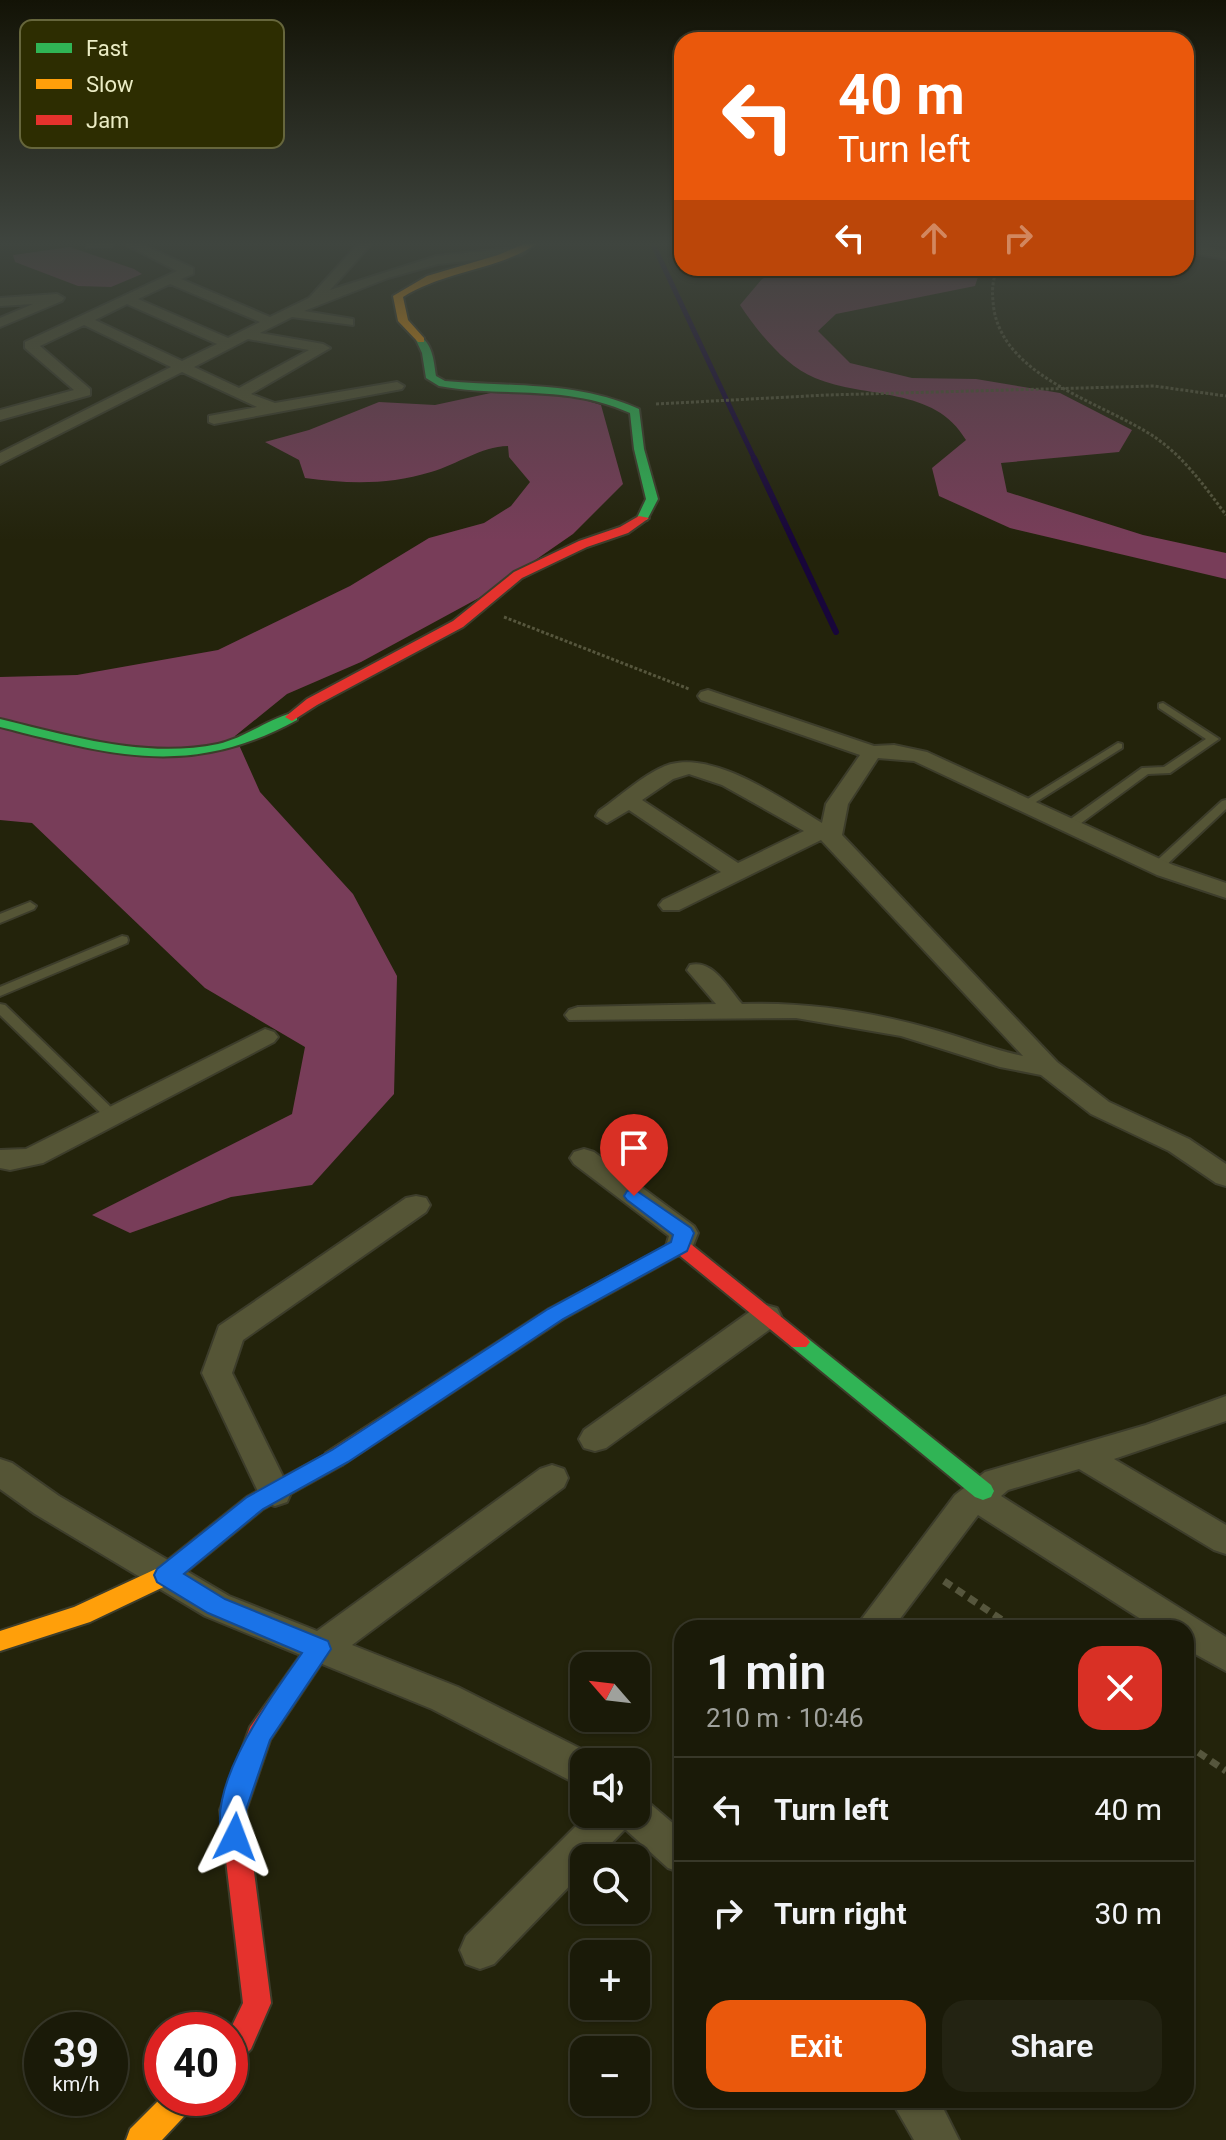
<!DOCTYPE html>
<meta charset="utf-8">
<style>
body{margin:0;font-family:Roboto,sans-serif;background:#232312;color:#f1f3f6;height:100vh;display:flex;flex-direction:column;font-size:30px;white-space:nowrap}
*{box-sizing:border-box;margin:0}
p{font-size:26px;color:#9fa19c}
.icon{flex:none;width:44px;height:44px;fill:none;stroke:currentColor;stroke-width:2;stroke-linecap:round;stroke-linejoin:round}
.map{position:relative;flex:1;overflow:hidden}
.panel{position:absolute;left:674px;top:1620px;width:520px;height:488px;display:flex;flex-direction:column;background:#1a1a08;border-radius:24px;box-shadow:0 2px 6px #0004,0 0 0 2px #383829}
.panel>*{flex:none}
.hud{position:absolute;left:674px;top:32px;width:520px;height:244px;border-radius:24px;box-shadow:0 2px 6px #0004,0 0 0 2px #383829;background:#ea580c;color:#fff;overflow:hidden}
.needle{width:52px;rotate:298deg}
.tools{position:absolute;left:570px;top:1652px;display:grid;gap:16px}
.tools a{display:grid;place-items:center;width:80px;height:80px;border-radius:16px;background:#1a1a08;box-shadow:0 2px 6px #0004,0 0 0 2px #383829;font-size:40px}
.speed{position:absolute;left:24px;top:2012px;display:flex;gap:16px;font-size:40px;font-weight:700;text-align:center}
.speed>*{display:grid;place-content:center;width:104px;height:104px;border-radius:50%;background:#1a1a08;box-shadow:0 2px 6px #0004,0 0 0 2px #383829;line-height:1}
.speed small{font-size:20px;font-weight:400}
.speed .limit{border:12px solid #d22;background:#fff;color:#111}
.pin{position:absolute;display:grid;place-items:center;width:68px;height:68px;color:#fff;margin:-82px -34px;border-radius:50% 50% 50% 0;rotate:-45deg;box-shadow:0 0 8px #0007}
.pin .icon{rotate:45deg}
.me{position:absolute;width:88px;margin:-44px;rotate:3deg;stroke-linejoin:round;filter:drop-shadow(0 0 6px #0008)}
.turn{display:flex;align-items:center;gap:28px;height:168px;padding:0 32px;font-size:36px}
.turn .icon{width:104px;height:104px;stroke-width:2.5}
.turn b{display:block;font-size:56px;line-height:68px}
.lanes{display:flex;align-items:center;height:76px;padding:0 32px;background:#0003;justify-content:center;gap:40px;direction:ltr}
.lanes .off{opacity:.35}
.round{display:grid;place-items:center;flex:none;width:84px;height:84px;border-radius:24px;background:#232312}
.headline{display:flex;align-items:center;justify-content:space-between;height:136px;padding:0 32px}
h1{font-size:48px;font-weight:600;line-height:60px}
.button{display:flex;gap:16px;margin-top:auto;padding:16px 32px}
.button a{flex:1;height:92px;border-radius:24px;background:#ea580c;color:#fff;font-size:32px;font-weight:600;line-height:92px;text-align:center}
.button a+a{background:#232312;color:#f1f3f6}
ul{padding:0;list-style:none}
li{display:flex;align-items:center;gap:24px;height:104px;padding:0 32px;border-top:2px solid #383829}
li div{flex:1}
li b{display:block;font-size:30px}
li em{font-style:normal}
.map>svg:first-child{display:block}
.forest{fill:#783d59}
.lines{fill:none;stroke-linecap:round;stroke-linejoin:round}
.stream-far1{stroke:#18063a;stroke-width:5}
.stream{stroke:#18063a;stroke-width:6}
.lane-casing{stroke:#3d3d2b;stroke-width:4}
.street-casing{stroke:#3d3d2b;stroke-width:4}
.fast-casing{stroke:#3d3d2b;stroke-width:4}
.slow-casing{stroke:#3d3d2b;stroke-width:4}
.jam-casing{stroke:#3d3d2b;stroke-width:4}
.path-far1{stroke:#56563d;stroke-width:3;stroke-dasharray:3 2;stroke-linecap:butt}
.path{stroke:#56563d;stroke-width:7;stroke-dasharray:9 6;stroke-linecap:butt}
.lane{fill:#555536;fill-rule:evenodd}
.street{fill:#555536;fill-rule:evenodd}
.fast{fill:#30b455;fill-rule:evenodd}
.slow{fill:#ff9f0a;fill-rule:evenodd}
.jam{fill:#e5322d;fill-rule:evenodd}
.route{fill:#1a73e8;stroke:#114b97;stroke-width:2}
.key{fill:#2d2d01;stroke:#66663c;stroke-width:2}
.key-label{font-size:22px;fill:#ebecc5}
</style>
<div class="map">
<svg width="1226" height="2140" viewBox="0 0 1226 2140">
<rect width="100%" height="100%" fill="#23230b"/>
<path class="forest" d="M70 247 134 269 142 274 111 287 78 286 15 262 13 255Z
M785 268H981L975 286 836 314 818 331 850 363 912 378 976 379 1060 393 1132 430 1119 452 1001 463 1007 492 1143 535 1226 553V579L1010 528 939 496 932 468 966 440C935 386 865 399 815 378 785 366 757 331 740 305L762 279Z
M500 391 565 394 601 405 623 484 573 534 488 593 361 662 287 694 235 736 260 792 353 894 397 976 394 1094 312 1185 231 1197 130 1233 92 1215 292 1114 305 1047 205 988 32 823 0 820V677L77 675 218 650 350 586 429 538 484 523 511 506 530 482 509 457 508 446C480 447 458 464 431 472 388 485 349 484 305 478L299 460 265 442 309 430 379 402 435 405Z"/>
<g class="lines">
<path class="stream-far1" d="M652 242 755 460"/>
<path class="stream" d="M754 458 836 632"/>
<defs>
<path id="lane" d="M1163 703 1219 739 1170 773 1148 774 1073 829H1065V823L1142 768 1164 767 1206 739 1159 708V704Z
M1118 743 1122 744V748L1028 807 1024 809 1018 805Z
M1226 800V809L1161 870H1153L1151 867 1153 864 1222 801Z
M30 902 36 906 34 909 0 923V914Z
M122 936 127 937 128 940 127 943 0 996V987Z
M0 1004 5 1005 117 1113 119 1116 117 1119H107L0 1015Z"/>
<path id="street" d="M86 242H117L111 246 87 247Z
M121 242H137L193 268V274L181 279 270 317 309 298 360 242H373L330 290 437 256 521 247 527 251 521 255 438 264 388 278 304 311 353 319V325L292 317 260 333 323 344 330 348 251 394 275 403 397 382 404 386 402 389 214 424 209 422V416L257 407 182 372 0 464V453L171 367 84 325 40 346 90 389V395L0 420V410L74 390 25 348V342L177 271ZM170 284 260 322 228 338 138 299ZM127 304 217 344 182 361 95 320ZM248 339 309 350 239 388 194 367Z
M1186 244 1226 251V259L1186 252Z
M57 294 64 298 62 301 0 327V318L33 304 0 306V298Z
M708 690 874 746 894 745 927 752 1173 865 1226 883V898L1157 875 914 761 878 758 848 804 842 835 1057 1062 1109 1102 1189 1139 1226 1164V1186L1216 1183 1169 1151 1091 1114 1041 1075 1000 1067 901 1036 796 1018 569 1020 565 1015 569 1010 578 1007 716 1004 687 970 690 965C713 959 728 988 742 1004 810 1002 874 1012 939 1031 967 1039 994 1050 1023 1056L821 840 679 910H663L659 905 663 900 721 872 629 810 607 823 596 816 599 811C621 796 641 776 665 766 712 748 783 800 822 823L826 804 860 755 701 700 698 696 701 692ZM689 774 722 785 804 831 738 863 642 800 673 779Z
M265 1029 274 1032 278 1037 274 1042 43 1163 10 1170 0 1168V1150L26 1149Z
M584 1149 594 1152 694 1226 698 1233 690 1253 680 1256 670 1253 666 1246 669 1236 574 1164 570 1158 574 1152Z
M416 1196 426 1198 430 1205 426 1212 243 1340 232 1373 291 1493 287 1502 275 1506 263 1502 202 1373 219 1326 406 1198Z
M766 1305 777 1308 781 1316 777 1324 606 1448 595 1451 584 1448 579 1439 584 1430 755 1308Z
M1226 1396V1421L1114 1459 1226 1525V1554L1214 1550 1079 1469 1008 1490 1001 1496 1226 1637V1671L1186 1649V1628H1155L978 1515 893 1628H855L955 1495 985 1472 1146 1425Z
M0 1459 12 1463 59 1496 229 1596 317 1631 540 1469 552 1465 564 1469 568 1478 564 1487 352 1645 458 1687 597 1757 599 1762H584V1786L571 1781 432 1709 205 1616 35 1514 0 1489Z
M636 1797 648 1802 682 1831V1873L668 1868 625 1829 597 1858H584V1871L494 1964 480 1969 466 1964 460 1950 466 1936 588 1814H636Z
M891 2100H939L959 2140H914Z"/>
<path id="fast" d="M421 337C433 345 434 363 436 376L445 381C512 387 576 381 639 409L644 449 658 499 647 520 637 518 646 499 634 449 630 413C565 384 506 398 439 386L426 378 422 353 416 340Z
M292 713 297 714V720C189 779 112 755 0 727V719C70 736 146 759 218 744 245 738 266 720 292 713Z
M799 1334 806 1337 991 1485 994 1491 991 1497 983 1500 975 1497 792 1347 788 1342 792 1337Z"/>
<path id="slow" d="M529 242H539C501 270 445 270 403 297L408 320 424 338V342H418L398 321 393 296 427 276 498 255Z
M334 1450 342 1453 345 1459 342 1465 263 1509 174 1582 90 1622 0 1651V1631L74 1607 158 1568 247 1497Z
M162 2097 197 2098 192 2108 162 2140H126L130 2129Z"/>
<path id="jam" d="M639 516 649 518 628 533 587 547 522 578 463 627 317 705 292 721 285 717 307 699 453 621 514 572 579 541 620 527Z
M680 1239 687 1241 806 1337 810 1342 806 1347H792L679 1255 563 1319 342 1465 334 1468 326 1465 323 1459 326 1453 549 1309Z
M319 1639 328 1642 331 1649 270 1740 246 1810 271 2003 251 2049 240 2060 230 2064V2030L243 2003 220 1810 250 1727 310 1642Z"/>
</defs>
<use href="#lane" class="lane-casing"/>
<use href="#street" class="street-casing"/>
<use href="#fast" class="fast-casing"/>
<use href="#slow" class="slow-casing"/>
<use href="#jam" class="jam-casing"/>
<path class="path-far1" d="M998 268C991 282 992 295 994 310 1006 379 1105 403 1156 438 1185 458 1205 487 1226 515
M656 404 827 395 1154 386 1226 396
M504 617 689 689"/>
<path class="path" d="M944 1581 1014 1628
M1186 1744 1226 1771"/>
<use href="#lane" class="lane"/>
<use href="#street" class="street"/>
<use href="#fast" class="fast"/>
<use href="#slow" class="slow"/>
<use href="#jam" class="jam"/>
</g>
<linearGradient id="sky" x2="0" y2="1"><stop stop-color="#131306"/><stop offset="0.45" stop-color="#3f453f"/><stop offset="1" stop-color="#3f453f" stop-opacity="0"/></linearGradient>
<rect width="1226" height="541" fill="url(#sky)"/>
<path class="route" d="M634 1189 691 1228 694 1233 687 1251 563 1319 348 1462 263 1509 184 1574 225 1599 328 1641 331 1649 270 1740 246 1810 248 1837 244 1846 235 1850 225 1846C200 1791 272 1696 302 1653L208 1613 157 1582 154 1575 157 1569 247 1497 332 1450 548 1309 671 1242 673 1235 627 1200 624 1196 627 1191Z"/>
<rect x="20" y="20" width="264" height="128" rx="12" class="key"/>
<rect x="36" y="43" width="36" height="10" fill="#30b455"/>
<rect x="36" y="79" width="36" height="10" fill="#ff9f0a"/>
<rect x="36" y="115" width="36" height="10" fill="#e5322d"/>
<g class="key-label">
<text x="86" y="56">Fast</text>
<text x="86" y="92">Slow</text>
<text x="86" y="128">Jam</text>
</g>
</svg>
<div class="tools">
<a><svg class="needle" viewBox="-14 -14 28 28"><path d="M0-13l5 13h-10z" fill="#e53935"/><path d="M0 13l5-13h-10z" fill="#9fa19c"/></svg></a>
<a><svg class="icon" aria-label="sound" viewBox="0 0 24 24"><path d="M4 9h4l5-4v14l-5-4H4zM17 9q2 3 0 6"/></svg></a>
<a><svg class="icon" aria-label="search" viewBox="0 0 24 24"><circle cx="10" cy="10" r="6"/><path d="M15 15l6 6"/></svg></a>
<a>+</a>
<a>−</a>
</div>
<div class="speed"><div>39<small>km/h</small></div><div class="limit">40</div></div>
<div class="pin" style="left:634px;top:1196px;background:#d93025"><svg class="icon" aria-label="arrive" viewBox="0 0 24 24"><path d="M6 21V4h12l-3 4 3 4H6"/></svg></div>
<svg class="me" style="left:235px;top:1837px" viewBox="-20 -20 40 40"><path d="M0-17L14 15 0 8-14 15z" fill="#1a73e8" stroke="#fff" stroke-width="4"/></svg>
<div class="hud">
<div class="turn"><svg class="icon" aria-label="left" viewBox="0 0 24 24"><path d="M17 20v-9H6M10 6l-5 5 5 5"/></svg><div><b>40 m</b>Turn left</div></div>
<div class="lanes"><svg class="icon" aria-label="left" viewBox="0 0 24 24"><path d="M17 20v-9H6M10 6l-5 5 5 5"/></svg><svg class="icon off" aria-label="ahead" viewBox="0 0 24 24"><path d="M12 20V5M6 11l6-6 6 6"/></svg><svg class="icon off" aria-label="right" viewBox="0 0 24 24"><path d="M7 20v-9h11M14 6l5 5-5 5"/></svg></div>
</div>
<section class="panel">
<div class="headline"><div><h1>1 min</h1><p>210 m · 10:46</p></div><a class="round" style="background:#d93025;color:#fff"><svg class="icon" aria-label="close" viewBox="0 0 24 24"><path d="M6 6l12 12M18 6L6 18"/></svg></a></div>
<ul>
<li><svg class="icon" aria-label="left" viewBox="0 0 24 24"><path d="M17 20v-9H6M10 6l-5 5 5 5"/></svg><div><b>Turn left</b></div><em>40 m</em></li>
<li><svg class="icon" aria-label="right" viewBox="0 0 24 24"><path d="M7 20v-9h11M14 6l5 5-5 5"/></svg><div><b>Turn right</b></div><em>30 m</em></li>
</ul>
<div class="button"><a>Exit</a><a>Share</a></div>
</section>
</div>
